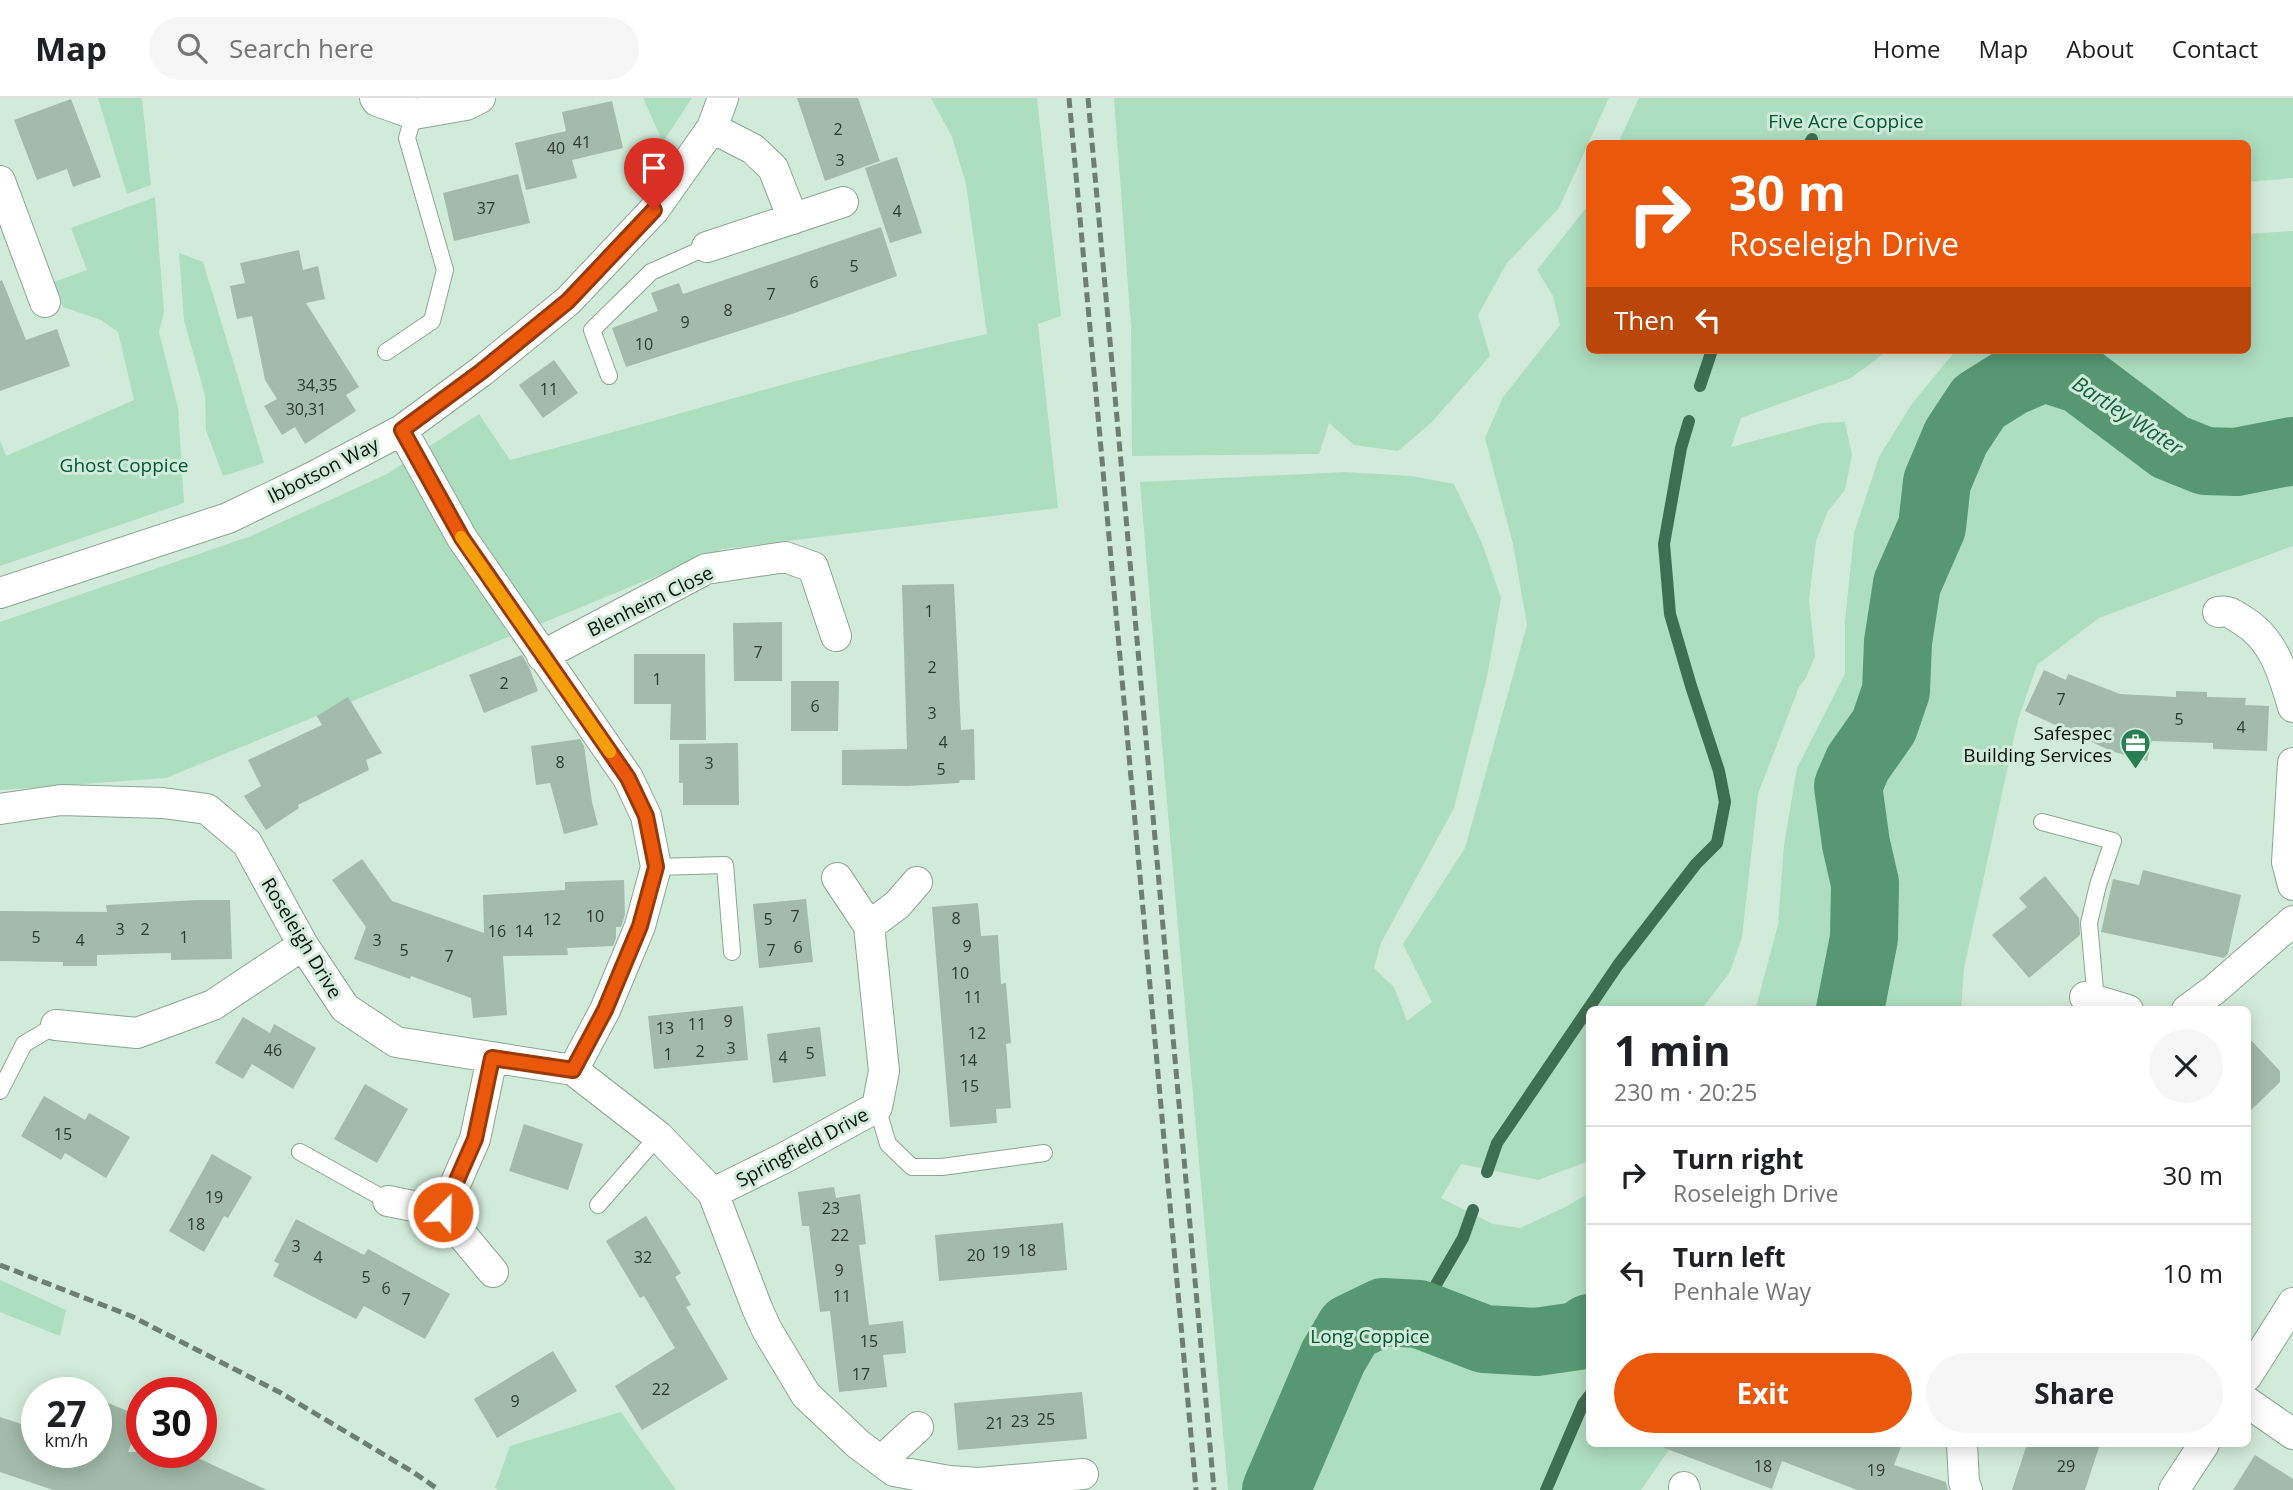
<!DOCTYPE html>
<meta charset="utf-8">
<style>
body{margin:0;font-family:"Open Sans",sans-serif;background:#f6f6f6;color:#202124;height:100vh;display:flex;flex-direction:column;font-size:26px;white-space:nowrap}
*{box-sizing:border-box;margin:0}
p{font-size:23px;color:#757577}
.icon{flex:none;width:38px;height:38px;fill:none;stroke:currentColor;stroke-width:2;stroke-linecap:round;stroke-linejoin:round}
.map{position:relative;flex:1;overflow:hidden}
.sheet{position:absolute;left:1586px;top:908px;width:665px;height:441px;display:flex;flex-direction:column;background:#fff;border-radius:10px;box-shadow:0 4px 18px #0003}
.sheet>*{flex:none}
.hud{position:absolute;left:1586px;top:42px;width:665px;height:214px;border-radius:10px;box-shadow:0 4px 18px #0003;background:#ea580c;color:#fff;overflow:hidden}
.speed{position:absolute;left:21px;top:1279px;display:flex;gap:14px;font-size:35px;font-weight:700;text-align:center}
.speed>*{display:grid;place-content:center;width:91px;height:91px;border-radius:50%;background:#fff;box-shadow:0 4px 18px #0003;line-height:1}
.speed small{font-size:18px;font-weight:400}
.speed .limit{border:10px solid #d22;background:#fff;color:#111}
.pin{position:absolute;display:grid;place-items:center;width:60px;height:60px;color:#fff;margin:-72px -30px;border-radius:50% 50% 50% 0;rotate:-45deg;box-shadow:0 0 7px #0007}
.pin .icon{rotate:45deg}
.me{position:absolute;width:77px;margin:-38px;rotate:23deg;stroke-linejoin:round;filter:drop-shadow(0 0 5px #0008)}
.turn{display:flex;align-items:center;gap:24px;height:147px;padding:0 28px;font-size:32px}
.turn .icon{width:91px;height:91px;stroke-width:2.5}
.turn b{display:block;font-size:49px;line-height:60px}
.then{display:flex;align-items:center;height:66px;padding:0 28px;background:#0003;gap:14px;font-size:26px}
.round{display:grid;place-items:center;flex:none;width:74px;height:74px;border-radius:37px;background:#f6f6f6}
.headline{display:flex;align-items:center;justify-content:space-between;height:119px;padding:0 28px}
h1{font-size:42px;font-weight:700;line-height:52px}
.action{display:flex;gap:14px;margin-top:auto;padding:14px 28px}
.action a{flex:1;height:80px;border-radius:42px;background:#ea580c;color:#fff;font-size:28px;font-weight:700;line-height:80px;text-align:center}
.action a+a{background:#f6f6f6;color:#202124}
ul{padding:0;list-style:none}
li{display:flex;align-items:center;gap:21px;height:98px;padding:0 28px;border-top:2px solid #e0e0e0}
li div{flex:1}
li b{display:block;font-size:26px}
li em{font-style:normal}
header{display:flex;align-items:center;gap:42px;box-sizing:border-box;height:98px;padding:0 35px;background:#fff;border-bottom:2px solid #e0e0e0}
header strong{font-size:33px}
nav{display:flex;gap:38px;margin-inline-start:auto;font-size:24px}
.search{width:490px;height:63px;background:#f6f6f6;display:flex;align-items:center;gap:18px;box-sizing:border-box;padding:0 24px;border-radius:38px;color:#757577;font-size:26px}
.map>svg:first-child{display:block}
.green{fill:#aedec0}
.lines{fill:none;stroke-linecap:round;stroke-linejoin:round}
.stream{stroke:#3f6f52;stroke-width:12}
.river{stroke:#579872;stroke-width:68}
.building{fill:#a2bbab}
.service-casing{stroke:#8ca595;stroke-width:18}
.minor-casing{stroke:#8ca595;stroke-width:32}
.service{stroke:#fff;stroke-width:16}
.minor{stroke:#fff;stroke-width:30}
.rail{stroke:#6d7f73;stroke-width:5;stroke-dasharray:10 5;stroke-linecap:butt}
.route-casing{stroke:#983908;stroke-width:18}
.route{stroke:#ea580c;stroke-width:12}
.slow{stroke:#f59e0b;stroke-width:12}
.labels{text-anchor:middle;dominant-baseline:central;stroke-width:6;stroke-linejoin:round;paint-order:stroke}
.number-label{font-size:16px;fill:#2d3a32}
.park-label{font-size:19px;fill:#005632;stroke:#d1ebda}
.street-label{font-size:19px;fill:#060f09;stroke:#d1ebda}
.poi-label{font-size:19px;fill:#060f09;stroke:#d1ebda;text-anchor:end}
.water-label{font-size:21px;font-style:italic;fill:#12603b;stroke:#d1ebda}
</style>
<header>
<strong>Map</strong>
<div class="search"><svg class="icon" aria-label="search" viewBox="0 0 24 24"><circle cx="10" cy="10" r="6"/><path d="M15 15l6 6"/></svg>Search here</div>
<nav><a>Home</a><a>Map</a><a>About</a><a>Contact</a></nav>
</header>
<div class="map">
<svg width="2293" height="1392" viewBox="0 0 2293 1392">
<rect width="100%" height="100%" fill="#d1ebda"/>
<path class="green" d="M98 0H142L151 87 127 96Z
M643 0H692L663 44Z
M931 0H1037L1061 218 1038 226 1058 410 722 451 166 680 0 692V524L251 438 387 376 479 316 510 362C669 321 826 270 987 236L966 86 952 39Z
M1114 0H1609L1559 110 1507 165 1478 217 1490 258 1432 324 1398 353 1354 347 1329 325 1319 356 1132 358 1131 228Z
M1639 0H2293V80L2247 84V46L1618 45Z
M155 99 164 214 159 234 178 310 184 405 0 468V342L6 358 134 302 118 234 101 222 63 209 54 184 87 172 71 130Z
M1589 106V252H1889L1851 280 1741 320 1731 349 1822 325 1845 324 1852 357 1845 392 1828 413 1816 443 1809 502 1815 558 1806 580 1799 589 1758 696 1742 839 1730 874 1701 912H1589V1063L1538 1082 1461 1066 1441 1100 1493 1126 1520 1130 1567 1108 1589 1095V1346H1673L1641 1392H1228C1199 1056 1167 720 1140 384L1344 374 1412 378 1454 386 1482 445 1501 500 1487 579 1454 710 1381 845 1374 870 1394 889 1407 923 1432 904 1403 846 1465 750 1527 527 1513 446 1485 340 1503 299 1560 227 1553 198 1537 172Z
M2293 133V448L2099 520 2037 567 2018 622 1964 870 1961 912H1753L1756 909 1778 827 1784 747 1797 670 1845 576V523L1854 435 1879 359 1911 307 1956 252H2247V136Z
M179 155 203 164 264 365 223 378 206 332 205 298 184 222Z
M0 1182 66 1212 60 1238 0 1214Z
M621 1314 676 1392H498L495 1390 510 1348Z"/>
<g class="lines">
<path class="stream" d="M1809 46 1812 41
M1700 288 1712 252
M1487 1074 1497 1045 1618 867 1696 766 1717 745 1725 704 1719 673 1691 588 1670 516 1664 446 1681 350 1689 323
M1419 1216 1463 1140 1473 1112
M1588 1230 1589 1232
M1546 1392 1583 1306 1589 1298"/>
<path class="river" d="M1850 912 1864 840 1865 785 1856 746 1848 688 1858 665 1884 628 1896 593 1898 544 1907 486 1932 429 1937 384 1956 339 1979 304 2011 284 2044 270 2081 282 2170 349 2205 363 2236 364 2293 353
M1276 1392 1333 1259 1350 1230 1383 1214 1419 1216 1484 1241 1536 1244 1578 1238 1589 1230"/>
</g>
<path class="building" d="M797 0H858L880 63 825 83Z
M71 1 101 79 73 89 67 71 37 82 14 22Z
M612 3 623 50 572 62 577 80 526 92 515 45 566 33 562 14Z
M897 59 922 135 890 145 865 70Z
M518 76 530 125 454 143 443 95Z
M881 129 897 178 792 216 626 269 612 230 658 213 651 195 679 185 683 196Z
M299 152 303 172 318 168 325 201 306 205 359 289 346 297 356 313 305 346 295 329 282 337 264 308 277 301 265 282 252 218 237 221 230 188 245 185 240 165Z
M2 182 26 242 57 231 70 268 0 293V183Z
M554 262 578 295 543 320 519 287Z
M954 486 961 632 974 631 975 682H960L959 685 908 688 842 687V652L907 651 902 487Z
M782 524V583H734L733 525Z
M634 556H705L706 642H670L671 606H634Z
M522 557 529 569 538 593 484 615 469 577Z
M2044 572 2066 582 2068 576 2120 596 2176 599V593L2207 594V599L2246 600 2245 607 2269 608 2267 653 2213 651V645L2152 643 2147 663 2111 653 2025 613Z
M791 583H839L838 633H791Z
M348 599 382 655 366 662 369 672 298 707 299 710 266 732 244 698 261 688 248 662 322 627 317 618Z
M580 641 584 648 592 704 598 727 564 736 550 685 536 687 531 648Z
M738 645 739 707H683V685H679V646Z
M362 761 392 803 484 835 483 797 565 792V784L624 782 625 817 621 829H616V840L613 848 567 850 568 857 503 858 507 917 473 920 471 900 411 878 410 881 354 861 366 829 332 782Z
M2143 772 2241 797 2228 856 2224 860 2101 834 2113 781 2139 787Z
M2045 778 2079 820 2080 837 2029 880 1992 837 2027 809 2019 800Z
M806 801 813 864 759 870 753 806Z
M197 802H230L232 861 171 862V855L97 857V868H63V864L0 863V813L107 814 106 807Z
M978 805 981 838 998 837 1001 886 1006 885 1011 945 1006 946 1011 1010 996 1011 997 1025 950 1029 932 809Z
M743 908 748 962 654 971 648 918Z
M243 919 270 935 274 926 316 950 293 991 252 966 243 981 215 965Z
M820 929 826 978 773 985 767 936Z
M2247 938 2280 973V984L2247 1016Z
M365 986 408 1011 377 1065 334 1041Z
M44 998 85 1022 89 1015 130 1039 106 1080 65 1055 61 1062 21 1038Z
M524 1026 583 1046 568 1092 509 1073Z
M212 1056 252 1079 228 1120 224 1118 204 1154 169 1133Z
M834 1089 836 1100 860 1096 866 1146 859 1147 869 1227 903 1223 906 1255 883 1257 887 1289 839 1294 830 1213 820 1214 809 1128H802L798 1094Z
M646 1118 681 1175 675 1179 691 1207 686 1209 728 1281 642 1332 615 1288 675 1250 644 1198 640 1200 606 1143Z
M296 1121 364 1157 368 1151 450 1196 425 1241 364 1208 356 1221 273 1178 279 1166 274 1163Z
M1063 1125 1067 1172 939 1183 935 1137Z
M553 1253 577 1293 497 1340 474 1301Z
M1082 1294 1087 1341 958 1352 954 1305Z
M96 1300 142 1319 128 1354H185L267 1392H53L0 1374V1319L37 1331V1354H96Z
M1662 1346H1902L1894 1367 1946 1384 1948 1392H1857L1782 1363 1772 1391 1662 1349Z
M2027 1346H2100L2085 1392H2012Z
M2255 1357 2293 1381V1392H2233Z"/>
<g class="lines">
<defs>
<path id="service" d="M386 254 432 223 445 172 407 40 414 16
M609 278 592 232 651 174 707 149
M2042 724 2113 743 2098 787 2089 825 2096 903
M656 769 725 767 732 854
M0 993 24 946 56 927
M877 1009 888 1046 912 1069H942L1044 1055
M300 1054 388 1103
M598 1107 658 1038"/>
<path id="minor" d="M375 0 377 3 414 16 466 7 480 0
M712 30 753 51 773 70 793 121
M0 83 45 204
M707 149 843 104
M402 332 462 440 628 680 646 718 656 769 640 828 605 912 573 972
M0 495 228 420 313 379 402 332 482 273 568 203 654 112 712 30 723 0
M2218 514C2228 512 2233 516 2242 522 2274 541 2283 575 2293 609
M542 558 706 471 785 459 813 469 836 538
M2293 665 2287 764 2293 787
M0 711 61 702 163 705 207 711 247 745 303 847 345 910 396 944 573 972 658 1038 713 1095 757 1210 767 1232 806 1297 858 1346 894 1373 949 1383 979 1385 1083 1376
M869 828 897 807 917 784
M2085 899 2128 912
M2187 912 2214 892 2293 823
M56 927 137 935 213 907 303 847
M492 960 475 1041 443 1114 493 1174
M713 1095 784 1060 877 1009 884 973 869 828 837 780
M388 1103 443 1114
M2247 1278 2293 1205
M2247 1304 2293 1336
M1962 1346 1964 1384 1967 1392
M881 1363 918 1329
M1684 1389 1685 1392
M2174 1392 2204 1346"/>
</defs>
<use href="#service" class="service-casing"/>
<use href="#minor" class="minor-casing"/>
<use href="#service" class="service"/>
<use href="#minor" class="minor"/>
<path class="rail" d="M1069 0 1196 1392
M1088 0 1214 1392
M0 1167 131 1218 281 1295 413 1374 439 1392"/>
</g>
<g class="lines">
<defs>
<path id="route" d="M443 1114 475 1041 492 960 573 972 605 912 640 828 656 769 646 718 628 680 462 440 402 332 482 273 568 203 654 112"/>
</defs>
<use href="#route" class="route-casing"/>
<use href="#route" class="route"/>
<path class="slow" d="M461 439 610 654"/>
</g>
<defs>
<symbol id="office-pin" viewBox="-11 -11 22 30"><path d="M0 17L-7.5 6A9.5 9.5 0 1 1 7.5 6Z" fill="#277e52" stroke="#d1ebda"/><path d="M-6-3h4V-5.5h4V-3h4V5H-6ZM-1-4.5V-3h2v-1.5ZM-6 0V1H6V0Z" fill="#fff"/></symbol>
</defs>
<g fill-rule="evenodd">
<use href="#office-pin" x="2118" y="628" width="35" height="47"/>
</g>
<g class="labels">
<g class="number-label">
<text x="838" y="31">2</text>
<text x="582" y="44">41</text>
<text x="556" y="50">40</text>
<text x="840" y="62">3</text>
<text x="486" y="110">37</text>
<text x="897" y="113">4</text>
<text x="854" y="168">5</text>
<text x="814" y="184">6</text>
<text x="771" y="196">7</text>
<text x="728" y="212">8</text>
<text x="685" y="224">9</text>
<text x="644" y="246">10</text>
<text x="317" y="287">34,35</text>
<text x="549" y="291">11</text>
<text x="306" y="311">30,31</text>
<text x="929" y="513">1</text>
<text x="758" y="554">7</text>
<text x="932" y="569">2</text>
<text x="657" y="581">1</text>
<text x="504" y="585">2</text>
<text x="2061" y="601">7</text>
<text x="815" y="608">6</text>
<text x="932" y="615">3</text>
<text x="2179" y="621">5</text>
<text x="2241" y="629">4</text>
<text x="943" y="644">4</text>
<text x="560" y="664">8</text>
<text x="709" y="665">3</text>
<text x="941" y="671">5</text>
<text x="595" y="818">10</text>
<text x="795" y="818">7</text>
<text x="956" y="820">8</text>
<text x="552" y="821">12</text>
<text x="768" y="821">5</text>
<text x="120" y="831">3</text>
<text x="145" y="831">2</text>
<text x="497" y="833">16</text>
<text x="524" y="833">14</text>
<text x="36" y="839">5</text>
<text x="184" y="839">1</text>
<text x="80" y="842">4</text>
<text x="377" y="842">3</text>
<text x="967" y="848">9</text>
<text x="798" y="849">6</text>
<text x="404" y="852">5</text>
<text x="771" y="852">7</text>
<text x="449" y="858">7</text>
<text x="960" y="875">10</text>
<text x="973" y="899">11</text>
<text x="728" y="923">9</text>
<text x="697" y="926">11</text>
<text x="665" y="930">13</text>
<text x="977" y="935">12</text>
<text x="731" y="950">3</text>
<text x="273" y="952">46</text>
<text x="700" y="953">2</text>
<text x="810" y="955">5</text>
<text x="668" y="956">1</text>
<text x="783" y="959">4</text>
<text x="968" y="962">14</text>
<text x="970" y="988">15</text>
<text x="63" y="1036">15</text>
<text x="214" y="1099">19</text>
<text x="831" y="1110">23</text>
<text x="196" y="1126">18</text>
<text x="840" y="1137">22</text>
<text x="296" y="1148">3</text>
<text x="1027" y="1152">18</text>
<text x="1001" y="1154">19</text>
<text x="976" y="1157">20</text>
<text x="318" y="1159">4</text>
<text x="643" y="1159">32</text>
<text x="839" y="1172">9</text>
<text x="366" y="1179">5</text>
<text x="386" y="1190">6</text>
<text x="842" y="1198">11</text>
<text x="406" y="1201">7</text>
<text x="869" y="1243">15</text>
<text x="861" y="1276">17</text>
<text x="661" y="1291">22</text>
<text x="515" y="1303">9</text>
<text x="1046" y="1321">25</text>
<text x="1020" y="1323">23</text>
<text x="995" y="1325">21</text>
<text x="1763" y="1368">18</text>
<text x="2066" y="1368">29</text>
<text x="1876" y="1372">19</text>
</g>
<g class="park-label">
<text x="1846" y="23">Five Acre Coppice</text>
<text x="124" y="367">Ghost Coppice</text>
<text x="1370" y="1238">Long Coppice</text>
</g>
<g class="street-label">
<text transform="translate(323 372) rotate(-27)">Ibbotson Way</text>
<text transform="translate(650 503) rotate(-26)">Blenheim Close</text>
<text transform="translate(302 840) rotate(59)">Roseleigh Drive</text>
<text transform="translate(802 1049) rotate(-28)">Springfield Drive</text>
</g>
<g class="poi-label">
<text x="2112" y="635">Safespec<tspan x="2112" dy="22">Building Services</tspan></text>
</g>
<g class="water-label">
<text transform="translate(2128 317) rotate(33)">Bartley Water</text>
</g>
</g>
</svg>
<div class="speed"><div>27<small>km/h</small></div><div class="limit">30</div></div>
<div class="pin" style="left:654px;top:112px;background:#d93025"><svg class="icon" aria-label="arrive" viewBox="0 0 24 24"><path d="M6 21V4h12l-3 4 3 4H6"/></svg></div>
<svg class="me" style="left:443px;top:1114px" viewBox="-20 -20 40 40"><circle r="17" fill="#ea580c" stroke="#fff" stroke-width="3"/><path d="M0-11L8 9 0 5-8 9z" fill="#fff"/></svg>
<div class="hud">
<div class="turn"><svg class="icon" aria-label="right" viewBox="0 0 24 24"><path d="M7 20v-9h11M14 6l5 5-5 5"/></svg><div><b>30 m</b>Roseleigh Drive</div></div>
<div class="then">Then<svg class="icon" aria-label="left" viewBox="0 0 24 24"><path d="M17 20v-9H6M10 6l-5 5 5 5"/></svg></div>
</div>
<section class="sheet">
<div class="headline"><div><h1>1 min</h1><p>230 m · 20:25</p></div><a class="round"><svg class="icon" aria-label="close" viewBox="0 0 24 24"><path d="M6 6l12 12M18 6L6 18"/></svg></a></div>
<ul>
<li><svg class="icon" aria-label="right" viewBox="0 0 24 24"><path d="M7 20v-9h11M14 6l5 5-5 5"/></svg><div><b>Turn right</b><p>Roseleigh Drive</p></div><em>30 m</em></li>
<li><svg class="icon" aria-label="left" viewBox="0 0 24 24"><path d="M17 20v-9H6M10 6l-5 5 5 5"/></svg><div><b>Turn left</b><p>Penhale Way</p></div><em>10 m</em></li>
</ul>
<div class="action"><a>Exit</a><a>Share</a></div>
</section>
</div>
